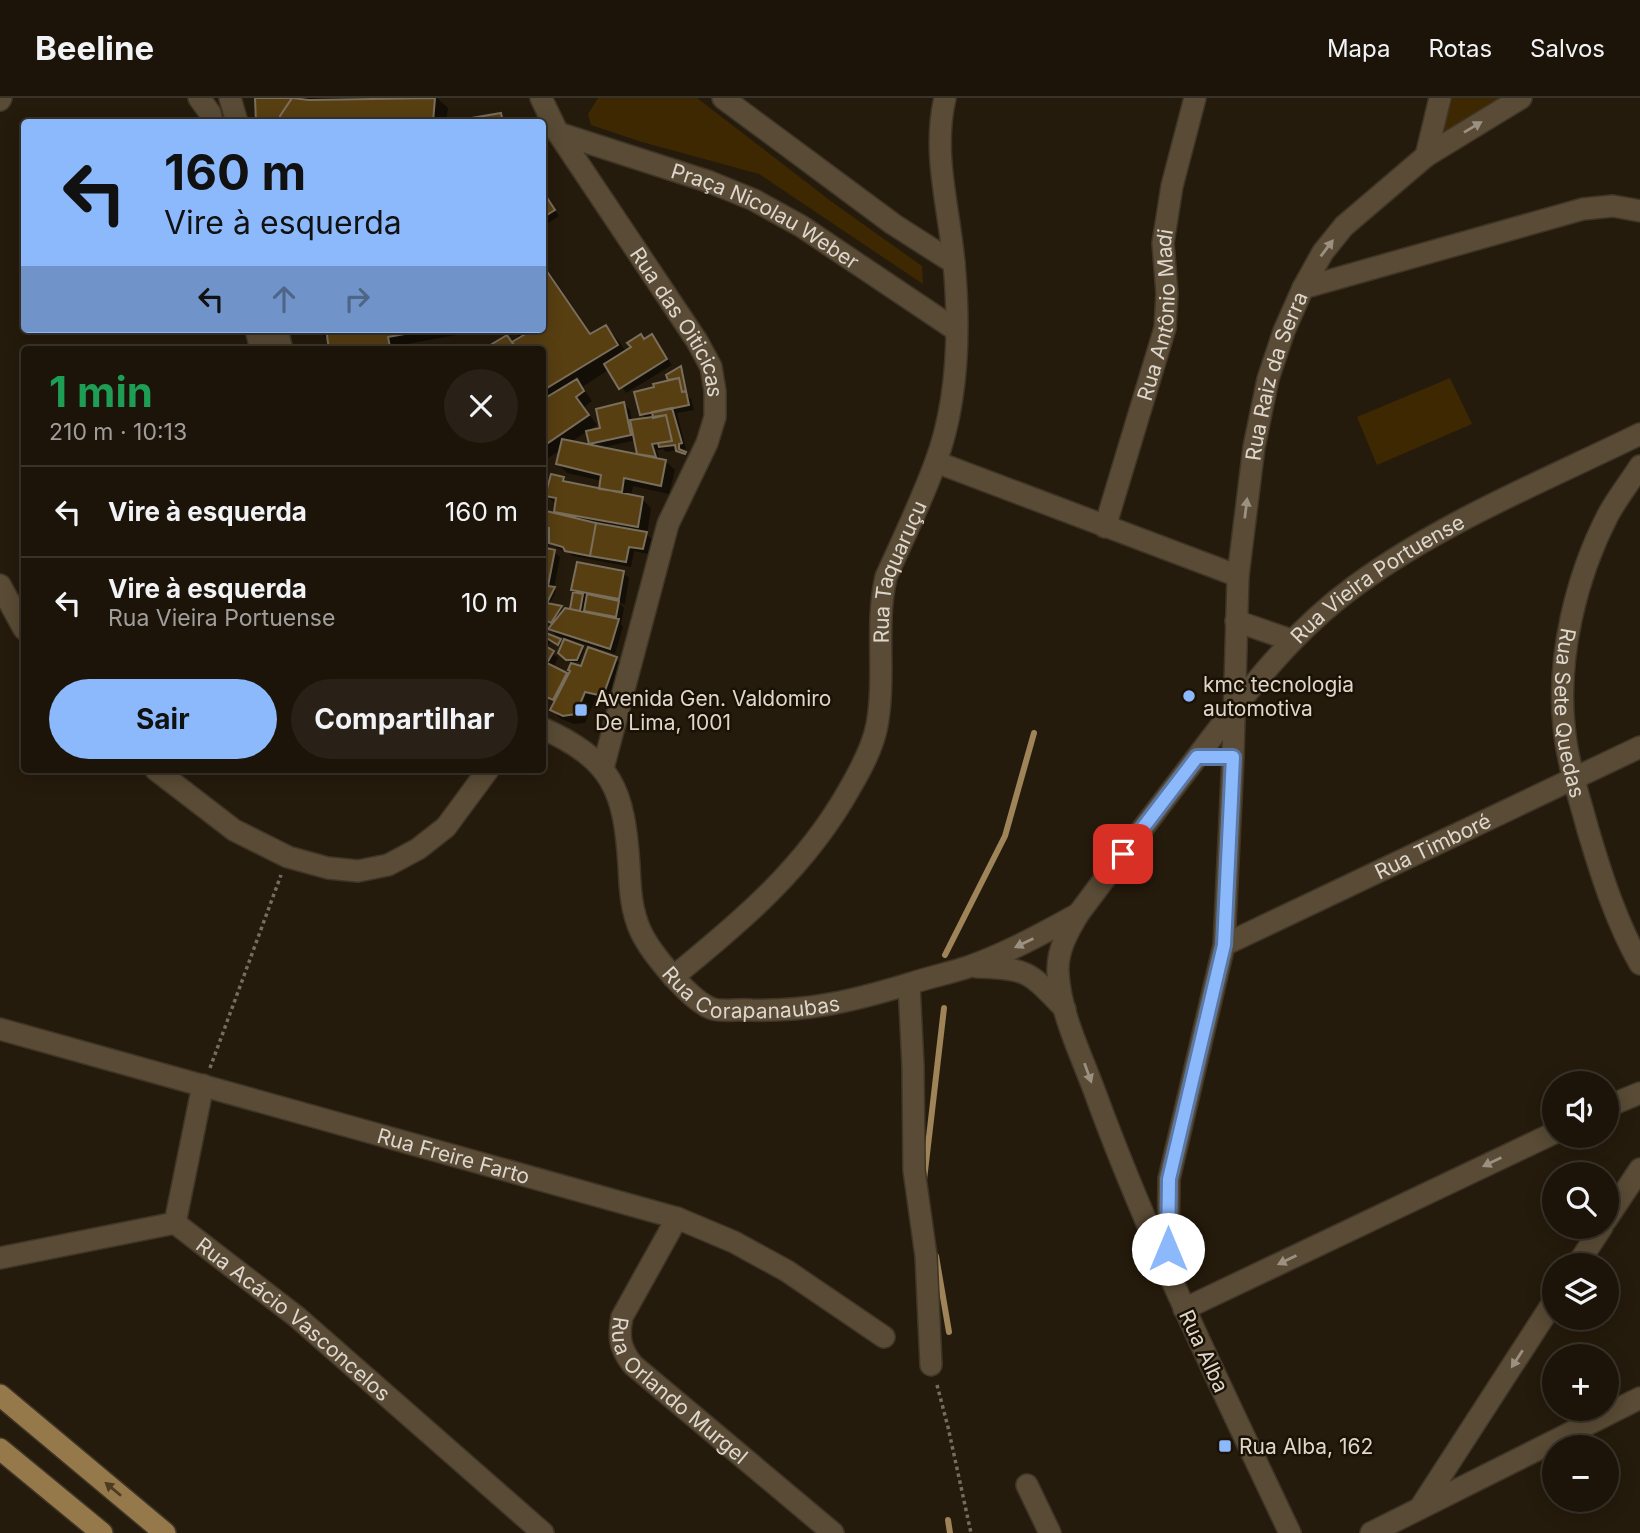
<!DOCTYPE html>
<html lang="pt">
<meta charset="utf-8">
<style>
body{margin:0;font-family:Inter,sans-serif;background:#292117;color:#f1f3f6;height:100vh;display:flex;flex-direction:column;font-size:26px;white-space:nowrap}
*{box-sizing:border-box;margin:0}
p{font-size:23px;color:#a09e9c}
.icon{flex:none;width:38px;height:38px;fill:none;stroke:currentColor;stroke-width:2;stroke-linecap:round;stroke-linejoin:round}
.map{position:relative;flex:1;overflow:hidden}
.details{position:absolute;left:21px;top:248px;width:525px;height:427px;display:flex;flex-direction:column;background:#1c1409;border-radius:7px;box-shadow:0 4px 18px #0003,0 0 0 2px #3a332a}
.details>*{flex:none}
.guide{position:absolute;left:21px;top:21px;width:525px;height:214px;border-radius:7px;box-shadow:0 4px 18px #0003,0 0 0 2px #3a332a;background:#8cb9fc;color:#111;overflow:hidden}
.tools{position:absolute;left:1542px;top:973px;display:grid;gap:14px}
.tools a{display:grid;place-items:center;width:77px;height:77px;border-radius:50%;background:#1c1409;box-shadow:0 4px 18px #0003,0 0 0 2px #3a332a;font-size:35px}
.pin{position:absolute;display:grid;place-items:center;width:60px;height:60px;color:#fff;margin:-30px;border-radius:14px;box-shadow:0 4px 10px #0006}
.me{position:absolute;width:77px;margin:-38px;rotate:0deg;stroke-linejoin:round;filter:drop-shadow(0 0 5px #0008)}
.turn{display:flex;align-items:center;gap:24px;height:147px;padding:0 28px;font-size:32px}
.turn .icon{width:91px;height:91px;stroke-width:2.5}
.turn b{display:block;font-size:49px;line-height:60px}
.lanes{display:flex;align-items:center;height:66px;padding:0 28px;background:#0003;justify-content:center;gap:35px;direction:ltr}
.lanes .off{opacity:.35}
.round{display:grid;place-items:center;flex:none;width:74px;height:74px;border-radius:37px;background:#292117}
.headline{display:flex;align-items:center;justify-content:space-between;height:119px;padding:0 28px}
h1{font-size:42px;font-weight:700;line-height:52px;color:#1e9e55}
.button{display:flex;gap:14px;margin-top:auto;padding:14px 28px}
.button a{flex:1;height:80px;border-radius:42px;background:#8cb9fc;color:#111;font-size:28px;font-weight:700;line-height:80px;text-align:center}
.button a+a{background:#292117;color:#f1f3f6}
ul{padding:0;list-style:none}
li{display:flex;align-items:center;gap:21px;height:91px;padding:0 28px;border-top:2px solid #3a332a}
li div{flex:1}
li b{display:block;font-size:26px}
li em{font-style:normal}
header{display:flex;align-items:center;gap:42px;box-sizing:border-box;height:98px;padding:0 35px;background:#1c1409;border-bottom:2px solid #3a332a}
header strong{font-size:33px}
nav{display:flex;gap:38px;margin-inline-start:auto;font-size:24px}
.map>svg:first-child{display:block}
.green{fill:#3d2802}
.shadow{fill:#0007;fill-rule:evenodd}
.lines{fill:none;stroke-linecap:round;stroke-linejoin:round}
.stream{stroke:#9e8458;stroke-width:6}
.building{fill:#583f12;stroke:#7a6e5c;stroke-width:2}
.minor-casing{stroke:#3f3527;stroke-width:24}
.major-casing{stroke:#3f3527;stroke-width:24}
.path{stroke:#756d60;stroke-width:3.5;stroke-dasharray:3.5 3.5;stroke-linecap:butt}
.minor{stroke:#594b35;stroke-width:21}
.major{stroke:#96794a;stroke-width:21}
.oneway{fill:#9c9181}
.oneway2{fill:#4d3b20}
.route-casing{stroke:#5b78a4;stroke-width:18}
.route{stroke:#8cb9fc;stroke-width:12}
.poi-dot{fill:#8cb9fc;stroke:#1c1204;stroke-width:2.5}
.labels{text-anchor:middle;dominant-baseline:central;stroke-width:5;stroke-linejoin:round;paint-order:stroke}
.street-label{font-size:21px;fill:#ded7cd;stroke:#1c1204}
.poi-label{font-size:21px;fill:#ded7cd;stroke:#1c1204;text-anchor:start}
</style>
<header>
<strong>Beeline</strong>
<nav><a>Mapa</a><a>Rotas</a><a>Salvos</a></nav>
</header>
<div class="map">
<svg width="1640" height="1435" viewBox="0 0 1640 1435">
<rect width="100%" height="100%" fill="#251b0c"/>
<path class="green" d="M598 0H697L832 104 922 168 923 186 759 76 642 44 591 27 588 16Z
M1447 0H1506L1448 34 1444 31 1443 22Z
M1450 280 1472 326 1377 367 1357 319Z"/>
<path class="shadow" d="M256 0H437L448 10 446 24H258Z
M501 17 508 24H458Z
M542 93 559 118 542 129Z
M542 163 592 237 606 229 618 242 626 254 652 238 672 267 626 295 610 271 582 289 592 303 584 309 597 327 571 344 595 349 591 345 624 306 630 312 632 323 646 320 642 316 671 284 669 282 681 271 683 273 688 298 691 301 694 312 677 315 686 351H684L685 358 678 352 666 354 663 351 657 352 660 362 665 363 675 372 669 396 633 388 631 398 642 401 651 410 647 437 652 441 649 456 634 453 631 469 573 458 568 454 557 450 551 444V434L542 431V414L561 419 556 414 557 407 547 398 564 380 570 387 600 393 602 383 567 375 558 366 562 351 542 364V304L551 299 542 290V252H485L507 239 513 246 520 241 512 231H522L525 235 528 233 526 231H542ZM636 342 640 358 601 350Z
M317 231H461L462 236 396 248 397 252H331L329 240H326Z
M542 449 554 454 560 459 554 490 556 493 549 507 561 510 565 513H571L574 496 579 497 573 491 623 475 629 480 625 506 619 505 624 510 621 526 623 529 615 556 556 537 550 531 554 526 544 521 542 523V513L549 505 544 501 542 503Z
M547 537 564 546 582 549 584 552 580 564H570L560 554 562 549 551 542 548 547 545 545 542 548V541L544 542Z
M542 548 558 560 553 570 569 579 583 571 616 561 625 570 612 606 595 602 585 625 574 626 561 621 552 612 556 605 542 598Z"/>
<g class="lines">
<path class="stream" d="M945 857 1005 738 1034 635
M924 1082 944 910
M936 1158 949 1234
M948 1422 950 1435"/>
</g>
<path class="building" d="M255 0H292L280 18 282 24H256Z
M292 0 309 2 435 0 433 24H282L280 18Z
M501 15 503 24H448Z
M542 92 555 112 542 120Z
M542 166 590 236 606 227 618 247 542 293V252H517L512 244 527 235 524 231H542Z
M326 231H432L388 239 390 249 372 252H329Z
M641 236 644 241 652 236 667 261 619 291 604 266 631 249 627 245Z
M507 237 517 252H482Z
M681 268 686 293 682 294 679 280 668 282 666 277Z
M679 280 682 294 686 293 689 307 640 317 634 294 654 289 653 286Z
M577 281 584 293 576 299 589 317 542 349V302Z
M624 304 631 337 589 346 586 333 600 330 596 311Z
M672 310 682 345 679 346V351L686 354 685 356 676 353 675 347 659 349 658 345 672 343 666 317 653 320 652 314Z
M666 317 672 343 652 346 656 359 637 356 630 322Z
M562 341 666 362 661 388 624 380 622 394 599 391 601 377 556 366Z
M551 376 564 379 563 383 643 399 638 429 554 414 556 400 545 398Z
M542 412 596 425 590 458 565 453 563 449 549 445V430L542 429Z
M596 425 647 434 643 451 629 449 626 464 590 458Z
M542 449 555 452 548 488 542 487Z
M577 464 624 473 619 501 571 492Z
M542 487 555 489 547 505 542 502Z
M573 494 583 496 580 513 570 511Z
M587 496 619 503 616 519 584 513Z
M547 505 562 508 551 525 542 520V511Z
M565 510 619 521 610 551 548 531Z
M546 535 561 541 558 547 548 541 545 545 542 544Z
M564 541 583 548 577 562H566L558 555Z
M542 546 554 553 547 565 567 575 553 602 542 597Z
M588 549 617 559 603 598 585 594 576 616 563 618 550 612 570 573 568 572 571 565 581 568Z"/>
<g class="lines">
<defs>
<g id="minor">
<path d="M199 0 210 15 212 24"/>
<path d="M230 0 237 24"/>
<path id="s1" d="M541 0 558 35 697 243 711 269 715 293V319L707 345 668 426 603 670"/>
<path d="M723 0 893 126 954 165"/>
<path d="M0 2 1 0"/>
<path id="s2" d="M558 35 710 84 754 102 801 128 956 232"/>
<path d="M1426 58 1440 0"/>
<path d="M1303 190 1583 111 1613 108 1640 113"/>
<path d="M256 231 261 252"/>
<path d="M277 231 282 252"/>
<path d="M936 364 1238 478"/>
<path id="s3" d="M1640 368C1630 384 1617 400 1608 417 1576 479 1557 558 1564 628 1567 664 1579 698 1588 732 1602 779 1616 823 1640 866"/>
<path id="s4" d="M1105 429 1165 230 1167 196 1163 145 1172 88 1195 0"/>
<path d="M0 487 24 531"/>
<path d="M1236 523 1291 542"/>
<path id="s5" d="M542 630C613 662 624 692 629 767 630 790 631 813 641 834 651 855 691 904 713 911 724 914 739 911 751 912 808 914 857 902 912 885 930 879 950 875 968 869 1007 855 1042 836 1078 816"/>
<path d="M156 672 234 732 288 759 328 770 358 773 388 767 418 751 446 729 488 672"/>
<path id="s6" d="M1224 847 1640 649"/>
<path d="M977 869C1029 870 1030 875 1065 911"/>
<path id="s7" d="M673 879C742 823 806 769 850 690 861 671 873 649 877 627 886 578 875 527 886 479 903 441 921 404 935 366 959 303 960 231 954 165 949 109 932 56 945 0"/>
<path d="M909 886 913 968 914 1072 926 1158 931 1267"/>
<path id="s8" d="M0 931 677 1120 734 1144 787 1173 884 1239"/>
<path d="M1606 1009 1640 995"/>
<path id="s9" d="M677 1120 622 1219C618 1239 620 1251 633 1267L833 1435"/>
<path d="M1606 1122 1640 1071"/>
<path d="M175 1125 203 987"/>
<path id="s10" d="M0 1160 175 1125 297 1219 543 1435"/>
<path id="s11" d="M1168 1165 1169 1081 1224 847 1233 659 1238 478 1254 349 1268 281 1284 233 1303 190 1323 154 1344 128 1426 58 1521 0"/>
<path d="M1577 1167 1602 1129"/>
<path d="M1184 1211 1554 1035"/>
<path d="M1027 1387 1050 1435"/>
<path d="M1420 1410 1554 1203"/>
<path id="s12" d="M1290 1435C1222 1291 1152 1149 1097 1000 1083 960 1060 917 1058 874 1057 852 1068 833 1079 815 1117 764 1156 713 1194 663 1242 600 1290 535 1355 488 1442 424 1544 383 1640 336"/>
<path d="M1371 1435 1640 1300"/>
</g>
<path id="major" d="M0 1297 165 1435
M0 1351 102 1435"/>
</defs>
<use href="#minor" class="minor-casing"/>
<use href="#major" class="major-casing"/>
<path class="path" d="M210 970 281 777
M937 1287 948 1329 971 1435"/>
<use href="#minor" class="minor"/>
<use href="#major" class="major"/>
</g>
<defs><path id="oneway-solid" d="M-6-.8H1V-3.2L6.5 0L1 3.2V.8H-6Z" transform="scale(1.75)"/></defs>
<g class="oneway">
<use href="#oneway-solid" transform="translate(1473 29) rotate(-31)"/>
<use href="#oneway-solid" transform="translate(1327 150) rotate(-53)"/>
<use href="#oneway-solid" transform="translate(1246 410) rotate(-83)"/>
<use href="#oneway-solid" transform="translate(1024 845) rotate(154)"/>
<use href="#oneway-solid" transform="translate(1088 975) rotate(70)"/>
<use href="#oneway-solid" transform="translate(1492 1064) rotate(154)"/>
<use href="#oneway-solid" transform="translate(1287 1162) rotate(154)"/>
<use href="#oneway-solid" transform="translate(1517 1261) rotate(123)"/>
</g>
<use class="oneway2" href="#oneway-solid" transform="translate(113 1391) rotate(-140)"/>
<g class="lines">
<defs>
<path id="route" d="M1123 756 1197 659H1233L1224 847 1169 1081 1168 1151"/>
</defs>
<use href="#route" class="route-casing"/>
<use href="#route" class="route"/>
</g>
<g class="poi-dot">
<circle cx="1189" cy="598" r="7"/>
<rect x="574" y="605" width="14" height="14" rx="3.5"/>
<rect x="1218" y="1341" width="14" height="14" rx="3.5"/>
</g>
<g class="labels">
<g class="street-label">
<text stroke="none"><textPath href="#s2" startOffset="224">Praça Nicolau Weber</textPath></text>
<text stroke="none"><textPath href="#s4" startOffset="220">Rua Antônio Madi</textPath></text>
<text stroke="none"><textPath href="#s1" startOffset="264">Rua das Oiticicas</textPath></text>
<text stroke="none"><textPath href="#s11" startOffset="898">Rua Raiz da Serra</textPath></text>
<text stroke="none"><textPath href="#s7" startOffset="486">Rua Taquaruçu</textPath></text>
<text stroke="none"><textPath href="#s12" startOffset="1124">Rua Vieira Portuense</textPath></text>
<text stroke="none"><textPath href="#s3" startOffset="264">Rua Sete Quedas</textPath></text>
<text stroke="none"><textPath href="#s6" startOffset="231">Rua Timboré</textPath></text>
<text stroke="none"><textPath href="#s5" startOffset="383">Rua Corapanaubas</textPath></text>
<text stroke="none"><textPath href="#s8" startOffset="471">Rua Freire Farto</textPath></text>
<text stroke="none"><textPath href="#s10" startOffset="331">Rua Acácio Vasconcelos</textPath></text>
<text transform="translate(1204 1253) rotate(65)">Rua Alba</text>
<text stroke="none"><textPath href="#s9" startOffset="212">Rua Orlando Murgel</textPath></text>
</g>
<g class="poi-label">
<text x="1203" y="586">kmc tecnologia<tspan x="1203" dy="24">automotiva</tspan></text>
<text x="595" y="600">Avenida Gen. Valdomiro<tspan x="595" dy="24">De Lima, 1001</tspan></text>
<text x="1239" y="1348">Rua Alba, 162</text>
</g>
</g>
</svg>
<div class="tools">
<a><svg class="icon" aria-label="sound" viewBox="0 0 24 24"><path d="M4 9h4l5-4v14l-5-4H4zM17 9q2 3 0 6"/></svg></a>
<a><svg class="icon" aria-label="search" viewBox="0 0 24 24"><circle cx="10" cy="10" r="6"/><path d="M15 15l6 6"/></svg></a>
<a><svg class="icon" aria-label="layers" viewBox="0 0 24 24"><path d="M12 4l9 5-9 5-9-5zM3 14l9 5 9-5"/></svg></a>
<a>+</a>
<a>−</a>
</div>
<div class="pin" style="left:1123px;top:756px;background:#d93025"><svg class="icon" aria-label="arrive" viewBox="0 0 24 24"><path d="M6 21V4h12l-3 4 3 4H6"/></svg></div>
<svg class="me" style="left:1168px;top:1151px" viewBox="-20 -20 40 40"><circle r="19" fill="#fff"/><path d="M0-13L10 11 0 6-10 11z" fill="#8cb9fc"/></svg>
<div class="guide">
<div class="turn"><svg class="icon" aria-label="left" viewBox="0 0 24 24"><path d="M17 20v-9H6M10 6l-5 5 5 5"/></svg><div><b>160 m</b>Vire à esquerda</div></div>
<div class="lanes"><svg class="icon" aria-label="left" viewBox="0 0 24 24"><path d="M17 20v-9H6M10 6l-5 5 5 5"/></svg><svg class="icon off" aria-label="ahead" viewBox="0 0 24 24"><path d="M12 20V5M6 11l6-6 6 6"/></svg><svg class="icon off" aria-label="right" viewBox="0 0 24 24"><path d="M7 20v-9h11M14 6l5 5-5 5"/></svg></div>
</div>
<section class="details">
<div class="headline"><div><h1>1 min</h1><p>210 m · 10:13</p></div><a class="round"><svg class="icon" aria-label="close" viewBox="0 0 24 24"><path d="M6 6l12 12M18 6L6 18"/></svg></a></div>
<ul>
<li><svg class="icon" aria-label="left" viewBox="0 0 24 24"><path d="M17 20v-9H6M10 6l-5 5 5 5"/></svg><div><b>Vire à esquerda</b></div><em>160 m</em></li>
<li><svg class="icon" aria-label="left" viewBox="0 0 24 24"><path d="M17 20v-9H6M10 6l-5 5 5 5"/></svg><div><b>Vire à esquerda</b><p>Rua Vieira Portuense</p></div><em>10 m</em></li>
</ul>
<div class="button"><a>Sair</a><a>Compartilhar</a></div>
</section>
</div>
